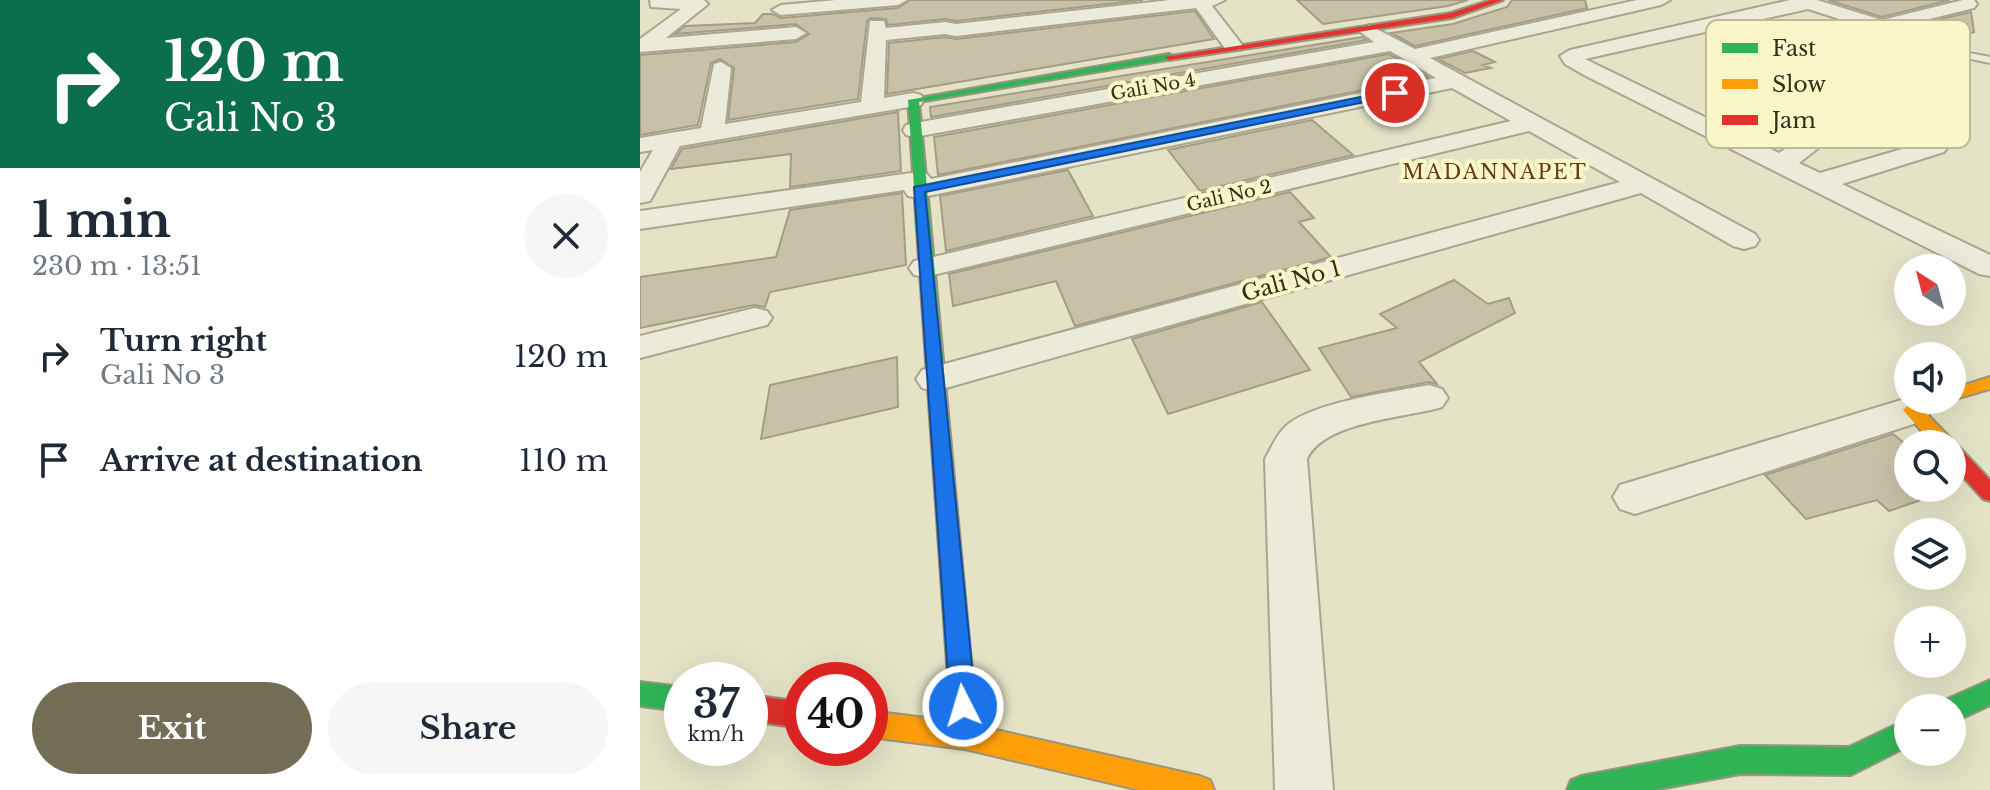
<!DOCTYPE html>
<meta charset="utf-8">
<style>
body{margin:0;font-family:"Libre Baskerville",serif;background:#f6f6f7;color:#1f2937;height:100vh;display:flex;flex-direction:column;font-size:30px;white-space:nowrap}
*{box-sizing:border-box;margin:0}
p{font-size:26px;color:#747a83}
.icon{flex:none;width:44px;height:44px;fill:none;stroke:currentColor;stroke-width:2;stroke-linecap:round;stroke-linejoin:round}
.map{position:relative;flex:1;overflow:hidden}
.details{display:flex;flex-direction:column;background:#fff;width:640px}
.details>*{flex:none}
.guide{background:#0b6e4f;color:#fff;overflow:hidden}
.needle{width:52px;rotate:324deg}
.controls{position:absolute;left:1254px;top:254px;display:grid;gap:16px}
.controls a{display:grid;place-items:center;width:72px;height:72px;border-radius:50%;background:#fff;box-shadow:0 8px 32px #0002;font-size:40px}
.speed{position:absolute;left:24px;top:662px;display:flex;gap:16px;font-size:40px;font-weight:700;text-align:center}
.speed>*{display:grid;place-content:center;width:104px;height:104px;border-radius:50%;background:#fff;box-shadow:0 8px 32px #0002;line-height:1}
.speed small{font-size:20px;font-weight:400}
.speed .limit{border:12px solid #d22;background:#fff;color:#111}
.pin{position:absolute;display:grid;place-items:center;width:68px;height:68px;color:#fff;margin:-34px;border:4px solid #fff;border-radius:50%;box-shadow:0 2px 8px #0007}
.me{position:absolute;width:88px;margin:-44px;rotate:355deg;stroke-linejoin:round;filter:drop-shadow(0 0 6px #0008)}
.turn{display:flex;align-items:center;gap:28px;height:168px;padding:0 32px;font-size:36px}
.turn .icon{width:104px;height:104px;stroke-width:2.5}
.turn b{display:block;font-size:56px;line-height:68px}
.round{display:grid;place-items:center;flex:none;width:84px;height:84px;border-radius:42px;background:#f6f6f7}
.overview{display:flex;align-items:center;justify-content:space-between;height:136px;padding:0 32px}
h1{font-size:48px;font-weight:700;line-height:60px}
.action{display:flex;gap:16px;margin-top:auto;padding:16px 32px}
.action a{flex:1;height:92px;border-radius:48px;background:#746d56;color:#fff;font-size:32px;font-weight:700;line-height:92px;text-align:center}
.action a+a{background:#f6f6f7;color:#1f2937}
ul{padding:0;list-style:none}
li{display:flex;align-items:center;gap:24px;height:104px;padding:0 32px}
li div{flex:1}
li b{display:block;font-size:30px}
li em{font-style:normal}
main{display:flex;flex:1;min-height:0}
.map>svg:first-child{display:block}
.building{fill:#c9c1a7;stroke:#a49d86;stroke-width:2}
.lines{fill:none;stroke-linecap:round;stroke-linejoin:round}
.lane-casing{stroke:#a8a590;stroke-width:4}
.street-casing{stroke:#a8a590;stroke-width:4}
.fast-casing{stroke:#999580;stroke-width:4}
.slow-casing{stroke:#999580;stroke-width:4}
.jam-casing{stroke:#999580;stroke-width:4}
.lane{fill:#ecebd9;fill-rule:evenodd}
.street{fill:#ecebd9;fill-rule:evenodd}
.fast{fill:#30b455;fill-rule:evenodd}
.slow{fill:#ff9f0a;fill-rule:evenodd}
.jam{fill:#e5322d;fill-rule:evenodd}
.route{fill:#1a73e8;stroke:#114b97;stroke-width:2}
.labels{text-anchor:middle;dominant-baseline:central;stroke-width:8;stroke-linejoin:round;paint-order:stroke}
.far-street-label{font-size:18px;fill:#372e19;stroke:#f9f6c9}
.far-neighbourhood-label{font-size:20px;letter-spacing:2px;fill:#673914;stroke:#f9f6c9}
.street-label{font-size:22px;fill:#372e19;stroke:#f9f6c9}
.key{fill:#f9f6c9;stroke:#bfba94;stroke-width:2}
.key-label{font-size:22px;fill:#372e19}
</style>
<main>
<section class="details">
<div class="guide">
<div class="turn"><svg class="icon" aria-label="right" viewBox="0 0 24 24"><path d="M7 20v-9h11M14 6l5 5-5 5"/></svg><div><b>120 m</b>Gali No 3</div></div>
</div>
<div class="overview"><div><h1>1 min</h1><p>230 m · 13:51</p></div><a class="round"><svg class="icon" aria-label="close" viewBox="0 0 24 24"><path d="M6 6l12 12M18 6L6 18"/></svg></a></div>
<ul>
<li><svg class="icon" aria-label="right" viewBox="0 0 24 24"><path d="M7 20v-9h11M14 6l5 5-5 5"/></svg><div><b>Turn right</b><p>Gali No 3</p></div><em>120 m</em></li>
<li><svg class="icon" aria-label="arrive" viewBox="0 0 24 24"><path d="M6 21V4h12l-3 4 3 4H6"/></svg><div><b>Arrive at destination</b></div><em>110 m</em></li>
</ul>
<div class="action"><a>Exit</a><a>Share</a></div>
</section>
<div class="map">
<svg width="1350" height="790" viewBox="0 0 1350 790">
<rect width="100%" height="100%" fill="#e5e3c6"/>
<path class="building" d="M270 0H503L316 21 305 19 248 25 246 19 230 18 227 21 218 99 88 120 94 68 80 59 71 63 58 125 0 135V55L156 42 169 34 156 24 35 34 45 26 115 23 123 14H132L141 18 258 8Z
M657 0H828L808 6 683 24Z
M872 0H945L947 8 775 46 751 33 813 24 867 7Z
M1188 0H1310L1242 17Z
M555 11 574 39 247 94 249 43 305 37 316 39Z
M1331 12 1334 32 1308 40 1272 26Z
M722 37 727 40 291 117 290 107Z
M833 51 855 62 843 65 851 68 825 73 798 59Z
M749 54 788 77 298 175 294 137Z
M258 112 261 171 150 187 151 154 31 169 42 149Z
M672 120 713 155 560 191 528 150Z
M428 170 453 216 306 251 300 196Z
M650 192 674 218 659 222 691 257 435 326 416 281 313 306 309 274Z
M262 193 266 265 130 292 125 307 114 305 0 328V277L136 257 150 210Z
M814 280 848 304 869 298 875 313 779 362 797 384 788 382 711 397 679 348 757 328 740 314Z
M622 302 670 370 528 414 492 339Z
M257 357 258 407 121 439 130 385Z
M1253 434 1268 446V488L1313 489 1249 511 1237 500 1166 519 1125 475Z"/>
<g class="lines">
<defs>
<path id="lane" d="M1297 41 1319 51 1350 57V63L1313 55 1294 46Z"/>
<path id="street" d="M10 0H64L68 4 26 38 156 27 166 33 156 39 0 52V39L41 9 11 7Z
M196 0H267L258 5 141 15 132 10 141 5Z
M530 0H585L572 6 603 46 600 50H586L556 8 316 36 305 34 246 40 244 98 273 93 281 95 284 100 281 105 40 146 10 201 0 203V172L13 150 0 152V138L61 128 74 64 81 62 91 68 85 124 221 102 230 21H244L246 28 305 22 316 24Z
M997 0H1030L1021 5 790 58 1115 234 1119 240 1115 246 1104 249 1093 246 1001 193 295 391 282 388 276 379 282 370 980 182 889 131 285 277 274 275 269 268 274 261 285 259 871 121 812 88 278 198 268 196 264 190 0 229V211L278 172 287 174 291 179 796 78 750 51 275 137 266 135 263 130 266 125 275 123 734 42 719 31 729 25 775 49Z
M1150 0H1177L1242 20 1323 0H1334L1337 4 1334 8 1261 26 1304 40 1307 44 1297 50 1168 9 945 59 1139 153 1164 137 1155 126 1159 121 1216 101H1232L1235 106 1232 111 1182 129 1190 139 1159 163 1180 173 1286 142H1304L1308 147 1304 152 1202 184 1350 255V276L1339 274 944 75 925 64 920 56 930 50Z
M115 308 127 311 132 318 127 325 0 358V336Z
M789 385 802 389 808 398 802 407C766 418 684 421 667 459L693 790H635L625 459C631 448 636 436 645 427 671 402 753 392 789 385Z
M1268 398 1286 400 1291 410 1286 420 995 514 980 509 973 497 980 485Z"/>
<path id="fast" d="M529 54 534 57 532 59 279 102 338 736 334 745 325 749 316 745 312 736 268 100Z
M1350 680V705L1312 723V708H1300L1303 701Z
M0 682 42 687V711L0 706Z
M1268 719V746L1211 775 1100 774 1014 790H927L931 780 941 776 1100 746 1209 747Z"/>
<path id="slow" d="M1350 377V389L1308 401 1285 412 1311 439 1314 444 1312 447V444H1293L1263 410C1275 397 1295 400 1312 400V389Z
M230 711 325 723 560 776 570 780 574 790H500L325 749 230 737Z"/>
<path id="jam" d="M851 0H863L812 18 529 60 524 57 811 13Z
M1312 445 1319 447 1350 480V501L1343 499 1312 465Z
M110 695 162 702V728L110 721Z"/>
</defs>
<use href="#lane" class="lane-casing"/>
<use href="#street" class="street-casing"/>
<use href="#fast" class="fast-casing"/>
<use href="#slow" class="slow-casing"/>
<use href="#jam" class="jam-casing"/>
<use href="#lane" class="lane"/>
<use href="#street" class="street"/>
<use href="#fast" class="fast"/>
<use href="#slow" class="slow"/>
<use href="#jam" class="jam"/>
</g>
<path class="route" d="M755 90 759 91V95L285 192 336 706 332 715 323 719 314 715 310 706 274 187Z"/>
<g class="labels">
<g class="far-street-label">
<text transform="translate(513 87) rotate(-10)">Gali No 4</text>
<text transform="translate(589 196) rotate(-13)">Gali No 2</text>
</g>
<g class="far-neighbourhood-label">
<text x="855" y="172">MADANNAPET</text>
</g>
<g class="street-label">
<text transform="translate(651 281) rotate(-15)">Gali No 1</text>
</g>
</g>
<rect x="1066" y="20" width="264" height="128" rx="12" class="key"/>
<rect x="1082" y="43" width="36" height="10" fill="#30b455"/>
<rect x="1082" y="79" width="36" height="10" fill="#ff9f0a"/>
<rect x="1082" y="115" width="36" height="10" fill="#e5322d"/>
<g class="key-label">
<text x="1132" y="56">Fast</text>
<text x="1132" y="92">Slow</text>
<text x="1132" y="128">Jam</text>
</g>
</svg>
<div class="controls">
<a><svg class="needle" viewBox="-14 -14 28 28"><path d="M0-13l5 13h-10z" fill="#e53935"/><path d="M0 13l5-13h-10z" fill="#747a83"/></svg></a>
<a><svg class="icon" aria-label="sound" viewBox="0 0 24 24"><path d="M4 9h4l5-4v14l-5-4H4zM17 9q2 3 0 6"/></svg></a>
<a><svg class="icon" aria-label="search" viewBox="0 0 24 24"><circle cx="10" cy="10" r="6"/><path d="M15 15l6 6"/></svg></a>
<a><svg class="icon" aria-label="layers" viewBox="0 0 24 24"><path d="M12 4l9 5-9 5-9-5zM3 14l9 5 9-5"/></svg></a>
<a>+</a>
<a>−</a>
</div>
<div class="speed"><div>37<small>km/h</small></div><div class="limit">40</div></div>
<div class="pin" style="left:755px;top:93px;background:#d93025"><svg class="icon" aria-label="arrive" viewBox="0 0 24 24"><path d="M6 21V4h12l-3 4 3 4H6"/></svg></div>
<svg class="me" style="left:323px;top:706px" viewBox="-20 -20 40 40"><circle r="17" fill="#1a73e8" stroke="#fff" stroke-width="3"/><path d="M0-11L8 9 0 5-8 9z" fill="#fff"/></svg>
</div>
</main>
